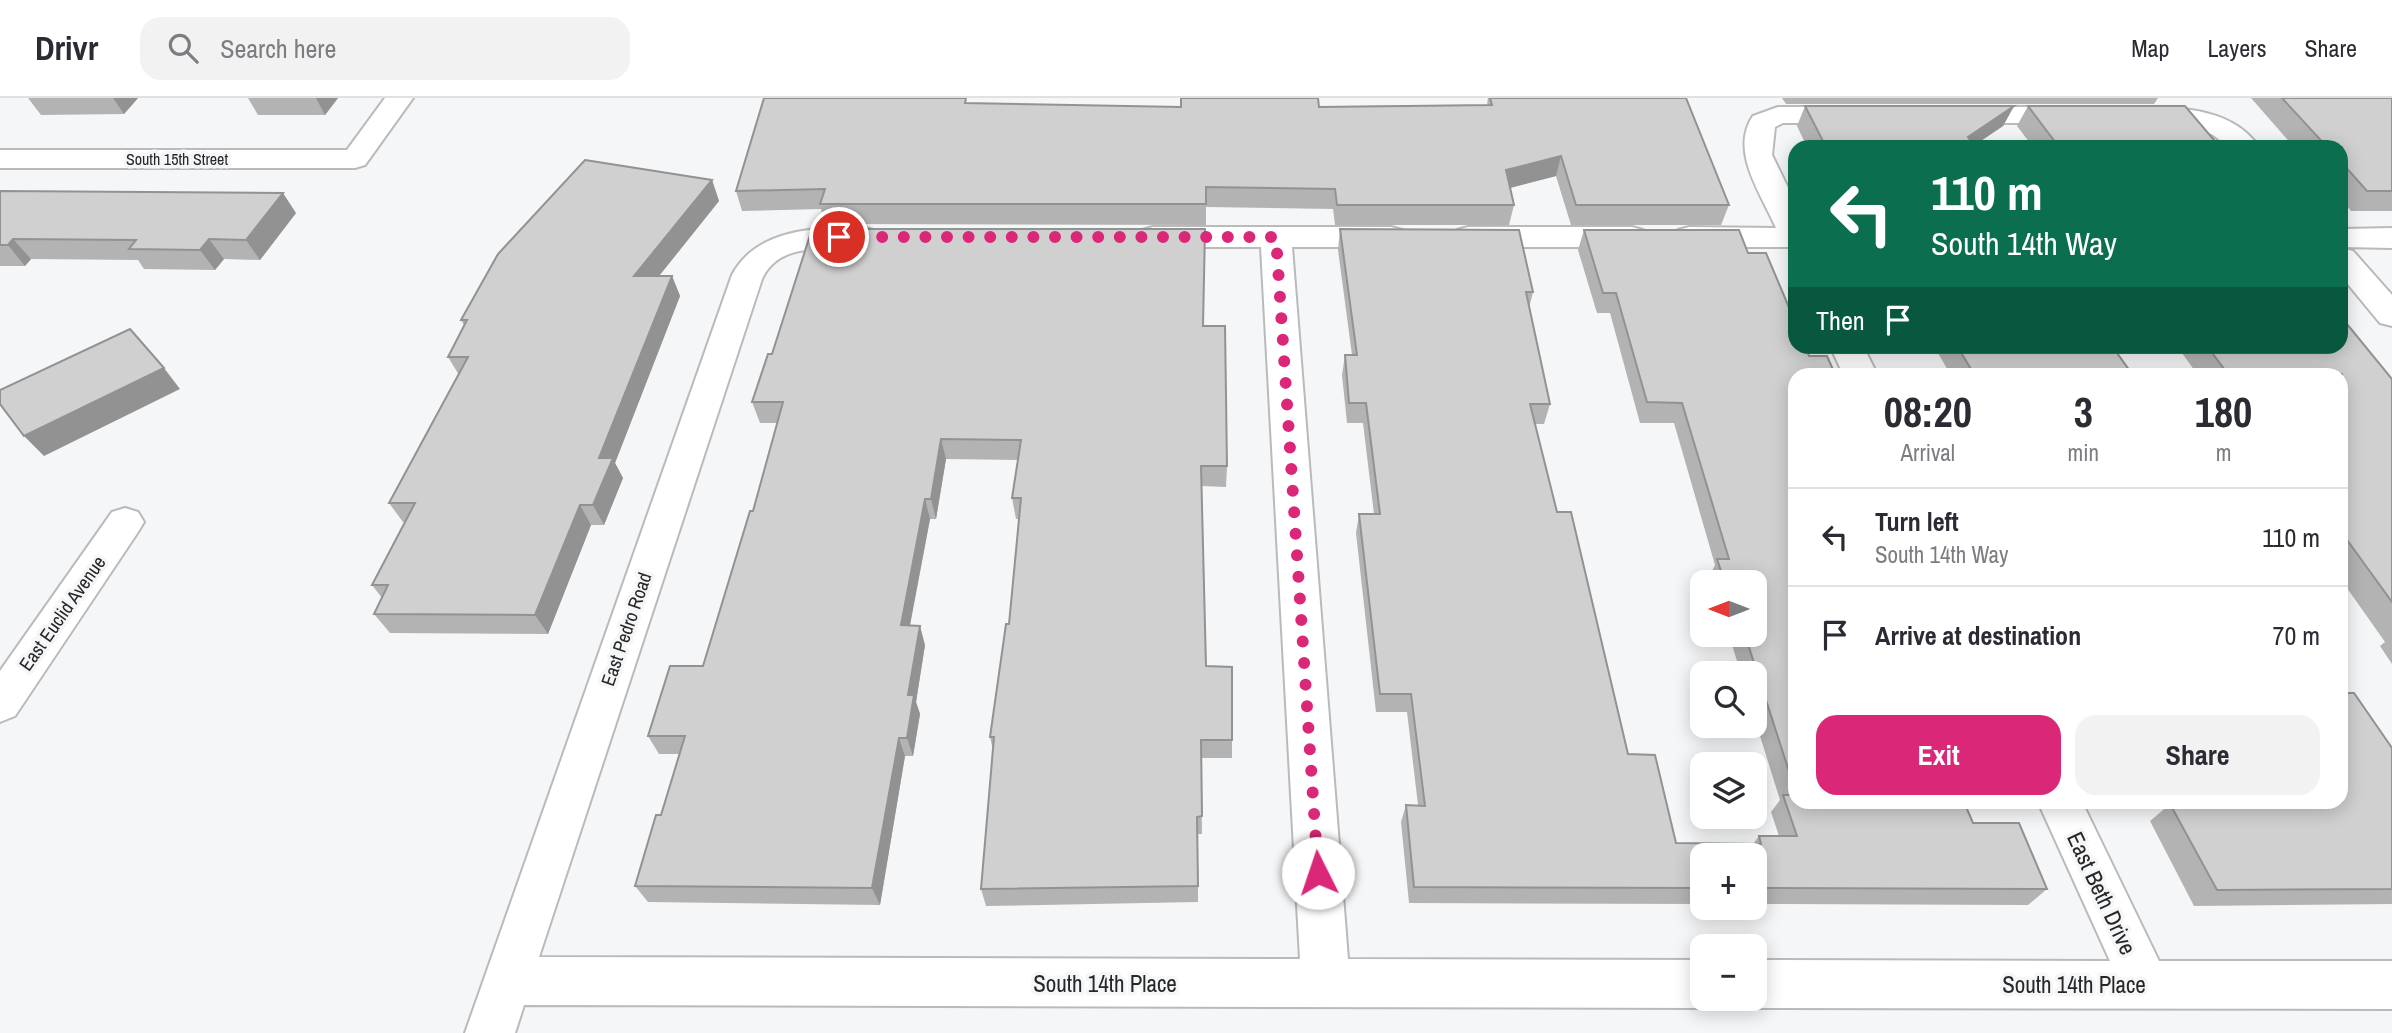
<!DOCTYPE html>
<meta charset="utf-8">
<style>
body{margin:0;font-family:"Archivo Narrow",sans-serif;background:#f2f2f3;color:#2b2b33;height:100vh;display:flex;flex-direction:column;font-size:26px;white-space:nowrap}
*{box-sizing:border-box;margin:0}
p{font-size:23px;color:#7c7c81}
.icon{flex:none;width:38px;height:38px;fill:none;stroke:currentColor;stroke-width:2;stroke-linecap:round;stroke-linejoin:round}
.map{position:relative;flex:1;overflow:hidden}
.drawer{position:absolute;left:1788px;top:270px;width:560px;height:441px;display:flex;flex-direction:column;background:#fff;border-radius:21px;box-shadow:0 4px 18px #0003}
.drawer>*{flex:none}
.hud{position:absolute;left:1788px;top:42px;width:560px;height:214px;border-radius:21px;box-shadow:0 4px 18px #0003;background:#0b6e4f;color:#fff;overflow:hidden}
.needle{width:46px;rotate:270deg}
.controls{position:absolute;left:1690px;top:472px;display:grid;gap:14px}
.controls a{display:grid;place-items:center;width:77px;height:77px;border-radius:14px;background:#fff;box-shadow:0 4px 18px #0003;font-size:35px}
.pin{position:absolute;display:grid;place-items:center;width:60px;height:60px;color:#fff;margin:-30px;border:4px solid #fff;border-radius:50%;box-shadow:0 2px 7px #0007}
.me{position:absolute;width:77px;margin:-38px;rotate:356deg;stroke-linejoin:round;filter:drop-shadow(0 0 5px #0008)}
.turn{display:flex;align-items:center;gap:24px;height:147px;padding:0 28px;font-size:32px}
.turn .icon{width:91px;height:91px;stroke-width:2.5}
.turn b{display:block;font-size:49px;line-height:60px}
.then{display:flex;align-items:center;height:66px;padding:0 28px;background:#0003;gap:14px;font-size:26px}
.eta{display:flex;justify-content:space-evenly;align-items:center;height:119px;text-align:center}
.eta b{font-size:42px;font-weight:700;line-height:49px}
.cta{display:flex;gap:14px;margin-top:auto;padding:14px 28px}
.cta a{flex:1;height:80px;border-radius:21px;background:#db2777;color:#fff;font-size:28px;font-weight:700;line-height:80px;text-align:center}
.cta a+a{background:#f2f2f3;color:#2b2b33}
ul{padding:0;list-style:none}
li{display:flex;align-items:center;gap:21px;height:98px;padding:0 28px;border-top:2px solid #e1e1e2}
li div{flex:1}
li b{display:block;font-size:26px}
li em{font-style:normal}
header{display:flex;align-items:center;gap:42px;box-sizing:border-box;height:98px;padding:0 35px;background:#fff;border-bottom:2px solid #e1e1e2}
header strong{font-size:33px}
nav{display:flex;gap:38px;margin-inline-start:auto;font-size:24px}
.search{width:490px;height:63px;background:#f2f2f3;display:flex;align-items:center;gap:18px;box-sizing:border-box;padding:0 24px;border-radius:21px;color:#7c7c81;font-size:26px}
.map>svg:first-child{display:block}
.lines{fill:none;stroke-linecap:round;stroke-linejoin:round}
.minor-casing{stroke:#bababc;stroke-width:4}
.minor{fill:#fff;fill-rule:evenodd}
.wall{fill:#b4b3b3}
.shaded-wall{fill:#929292}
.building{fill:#d1d0d0;stroke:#929292;stroke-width:2}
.route{stroke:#db2777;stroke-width:12;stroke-dasharray:0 21.6}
.labels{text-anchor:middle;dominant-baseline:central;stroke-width:7;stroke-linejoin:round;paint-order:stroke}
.far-street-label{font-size:16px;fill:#272728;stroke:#f5f6f7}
.street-label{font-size:19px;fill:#272728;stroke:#f5f6f7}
.near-street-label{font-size:23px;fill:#272728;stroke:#f5f6f7}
</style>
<header>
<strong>Drivr</strong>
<div class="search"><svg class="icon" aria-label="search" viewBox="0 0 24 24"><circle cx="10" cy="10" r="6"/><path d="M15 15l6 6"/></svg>Search here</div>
<nav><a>Map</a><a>Layers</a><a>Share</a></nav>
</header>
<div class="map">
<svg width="2392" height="935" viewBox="0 0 2392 935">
<rect width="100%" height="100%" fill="#f5f6f7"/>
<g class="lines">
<defs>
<path id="minor" d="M385 0H413L365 67 355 70H0V52H347Z
M1778 9H1852L1862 11 1866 17 1862 23 1852 25H1783L1775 29 1772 57 1796 106V149H1689L1678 146 1674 139 1678 132 1689 129 1776 130C1762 97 1729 53 1753 18Z
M1958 9H2076L2086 11 2090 17 2086 23 2076 25H1958L1948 23 1944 17 1948 11Z
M2143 9C2184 9 2234 12 2259 49H2229L2213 37 2194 29 2133 23 2129 17 2133 11Z
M862 129 873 132 877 139 873 146C838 155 781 139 762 181L539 859 1300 861 1261 149H1153L1142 146 1138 139 1142 132 1153 129H1391L1402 132 1406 139 1402 146 1391 149H1292L1348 861 1703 862V901L1720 903 1703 910 524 907 515 935H465L732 177C757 130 816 130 862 129Z
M1468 129H1632L1643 132 1647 139 1643 146 1632 149H1468L1457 146 1453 139 1457 132Z
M2392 130V150L2342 149V131Z
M2342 150 2353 153 2392 197V228L2380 225 2342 179Z
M1830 248H1863L1877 276H1843Z
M125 410 138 414 144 424 138 434 15 618 0 624V573L112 414Z
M2038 704H2082L2159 863H2392V911L1755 910 1738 903 1755 901V862L2110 863Z"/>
</defs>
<use href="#minor" class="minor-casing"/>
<use href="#minor" class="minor"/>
</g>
<path class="wall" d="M28 0H138L124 16 41 17Z
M248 0H338L325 17H258Z
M1488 0H1686L1729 107 1721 127H1571L1556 78 1510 90 1514 107 1509 127H1335L1333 111 1206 109V127L825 126 821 111 742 113 736 93 969 6 1181 9 1487 7Z
M1782 0H2158L2154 6H1786Z
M2251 0H2392V113H2351L2342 102V49H2294Z
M1805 8H2014L2003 28 1974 47 1975 49H1807L1797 28Z
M2028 8 2220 49H2033L2017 28Z
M712 82 719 103 659 178H672L680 198 615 365 623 380 604 427H591L548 536 390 535 374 516 382 500 372 487 405 424H403L389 405 459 277 448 259 464 227 461 222Z
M0 93 296 115 260 162 224 161 215 172 144 171 138 162 31 161 25 168H0Z
M1340 131 1533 194 1529 210 1550 306 1544 326H1535L1557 414 1628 656 1676 745 1753 746 1759 738H1779L1771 714 1780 702 1755 622V576H1741L1729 537H1755V485H1709L1708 481 1715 467 1674 325H1640L1610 215H1597L1578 152 1584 132 1748 155 1796 226V704L1973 725 2047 791 2028 807 1755 806V758H1703V806L1409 805 1401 724 1406 707H1418L1407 614H1376L1356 435 1359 416H1374L1363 325H1347L1342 277 1345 257H1352L1338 152Z
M1203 228 1227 368 1226 389 1202 388 1206 568 1232 642V660H1201L1202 736H1198V804L986 808 981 791 993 652 990 639 1009 526 1019 421H1016L1012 400 1018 362 946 361 936 421H930L910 528 925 547 916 604 920 616 913 658H905L880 807 648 804 635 788 661 717 679 656H659L648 638 703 568 753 413 777 325H760L752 304Z
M1934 248H2112L2132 276H1950Z
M2177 248H2342L2367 252 2392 281V566L2380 548 2385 544 2342 483V276H2197Z
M2392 650V806L2194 808 2150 723 2170 706H2177L2176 704H2342Z"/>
<path class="shaded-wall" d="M113 0H138L124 16Z
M316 0H338L325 17Z
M2014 8 2003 28 1972 49 1968 39Z
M1561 58 1556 78 1502 92 1506 72Z
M712 82 719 103 643 198 634 178Z
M283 95 296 115 260 162 246 142Z
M13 141 31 161 25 168 8 147Z
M209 141 224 161 215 172 200 152Z
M672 178 680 198 615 365 623 380 604 427 593 407 599 360Z
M164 270 180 291 44 358 24 338Z
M941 341 946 361 936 421 931 401Z
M925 401 930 421 906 547 901 527Z
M580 407 591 427 548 536 535 517Z
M920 528 925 547 916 604 920 616 913 658 907 640 908 597Z
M899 640 905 658 880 807 872 790Z"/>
<path class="building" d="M764 0H966L965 5 1181 9V0H1318L1319 9 1492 7 1490 0H1686L1729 107H1576L1561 58 1506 72 1514 107H1337L1335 91 1206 89V106H820L825 91 736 93Z
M2282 0H2392V93H2367L2342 65V49H2327Z
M1805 8H2014L1968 39 1975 49H1848L1847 47H1825Z
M2028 8H2185L2220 49H2059Z
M585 62 712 82 634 178H672L599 360H613L593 407H580L535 517 374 516 388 487H372L415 405H389L468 259H448L467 222H461L498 156Z
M0 93 283 95 246 142 209 141 200 152 129 151 136 142 13 141 8 147H0Z
M812 131H1205L1203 228H1225L1227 368H1201L1206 568 1232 569V642H1201L1202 718 1197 719 1198 788 981 791 994 639H990L1006 526H1009L1021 400H1012L1021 342 941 341 931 401H925L901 527 920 528 908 597H914L907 640H899L872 790 635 788 656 717H661L685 638H648L670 568H703L750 413H753L783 304H752L768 256H772Z
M1340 131 1519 132 1533 194H1526L1550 306H1530L1557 414H1571L1628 656 1655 657 1676 745 1761 746 1759 738H1797L1783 697H1796V704H1964L1973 725H2019L2047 791 1755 790V758H1703V790L1414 789 1406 707 1425 708 1411 596H1380L1359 416H1380L1366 305H1349L1345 257H1357Z
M1584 132H1739L1748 155H1766L1796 226V248H1805L1809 258H1827L1835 276H1796V695L1745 537H1755V485H1725L1717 461H1729L1682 305 1647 304 1616 195H1603Z
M2342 220 2392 281V504L2342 435V276H2228L2207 248H2342Z
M130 231 164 270 24 338 0 306V292Z
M1957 248H2112L2132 276H1974Z
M2342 595H2354L2392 650V791L2217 792 2170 706H2208L2207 704H2342Z"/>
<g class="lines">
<path class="route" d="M839 139H1276L1318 775"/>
</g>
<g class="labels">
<g class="far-street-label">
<text x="177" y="61">South 15th Street</text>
</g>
<g class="street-label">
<text transform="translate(62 515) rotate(-55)">East Euclid Avenue</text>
<text transform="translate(626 531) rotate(-71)">East Pedro Road</text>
</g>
<g class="near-street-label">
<text transform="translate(2102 795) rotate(65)">East Beth Drive</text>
<text x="1105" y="885">South 14th Place</text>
<text x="2074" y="886">South 14th Place</text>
</g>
</g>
</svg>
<div class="controls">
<a><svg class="needle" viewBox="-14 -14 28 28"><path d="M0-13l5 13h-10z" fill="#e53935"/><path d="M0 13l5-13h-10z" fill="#7c7c81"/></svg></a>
<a><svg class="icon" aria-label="search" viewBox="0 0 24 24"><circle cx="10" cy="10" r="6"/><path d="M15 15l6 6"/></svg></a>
<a><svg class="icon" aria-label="layers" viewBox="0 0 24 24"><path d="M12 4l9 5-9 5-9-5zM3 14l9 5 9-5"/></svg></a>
<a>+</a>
<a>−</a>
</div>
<div class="pin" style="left:839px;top:139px;background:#d93025"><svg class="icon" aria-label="arrive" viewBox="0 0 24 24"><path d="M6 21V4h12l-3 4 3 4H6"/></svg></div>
<svg class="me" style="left:1318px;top:775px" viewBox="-20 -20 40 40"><circle r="19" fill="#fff"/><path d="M0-13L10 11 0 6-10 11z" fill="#db2777"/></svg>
<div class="hud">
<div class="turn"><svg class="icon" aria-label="left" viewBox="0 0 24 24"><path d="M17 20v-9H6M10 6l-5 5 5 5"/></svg><div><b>110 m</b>South 14th Way</div></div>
<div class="then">Then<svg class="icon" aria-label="arrive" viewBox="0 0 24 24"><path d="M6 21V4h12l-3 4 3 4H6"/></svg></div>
</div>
<section class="drawer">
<div class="eta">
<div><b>08:20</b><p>Arrival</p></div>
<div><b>3</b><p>min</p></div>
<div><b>180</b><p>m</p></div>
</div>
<ul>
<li><svg class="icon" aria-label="left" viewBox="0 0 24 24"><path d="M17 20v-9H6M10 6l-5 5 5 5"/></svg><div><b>Turn left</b><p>South 14th Way</p></div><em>110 m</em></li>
<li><svg class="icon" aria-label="arrive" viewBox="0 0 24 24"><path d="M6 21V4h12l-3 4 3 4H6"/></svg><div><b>Arrive at destination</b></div><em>70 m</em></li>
</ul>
<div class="cta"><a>Exit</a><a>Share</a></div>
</section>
</div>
